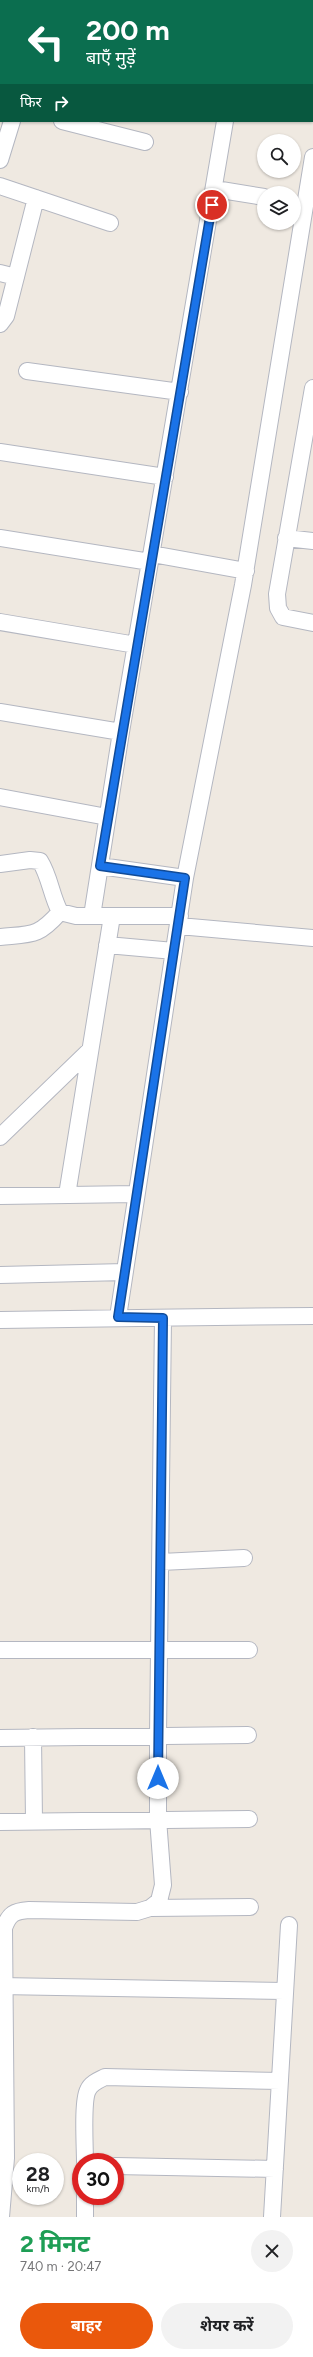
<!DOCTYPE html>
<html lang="hi">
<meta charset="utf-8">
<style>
body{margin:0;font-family:Figtree,"Noto Sans Devanagari",sans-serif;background:#f2f2f2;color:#202124;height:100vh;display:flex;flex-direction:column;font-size:15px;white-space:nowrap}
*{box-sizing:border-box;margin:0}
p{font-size:13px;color:#757577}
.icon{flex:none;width:22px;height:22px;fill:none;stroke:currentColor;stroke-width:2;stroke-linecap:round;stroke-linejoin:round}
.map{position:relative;height:2217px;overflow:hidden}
.side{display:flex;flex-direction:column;background:#fff;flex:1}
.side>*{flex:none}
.top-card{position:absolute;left:0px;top:0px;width:313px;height:122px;box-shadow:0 1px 3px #0004;background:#0b6e4f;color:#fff;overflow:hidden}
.fabs{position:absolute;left:257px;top:134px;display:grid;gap:8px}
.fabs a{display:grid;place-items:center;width:44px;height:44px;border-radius:50%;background:#fff;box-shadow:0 1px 3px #0004;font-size:20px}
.speed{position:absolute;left:12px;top:2153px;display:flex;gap:8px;font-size:20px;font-weight:700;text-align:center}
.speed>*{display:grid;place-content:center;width:52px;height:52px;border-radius:50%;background:#fff;box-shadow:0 1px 3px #0004;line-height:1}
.speed small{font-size:10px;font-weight:400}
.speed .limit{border:6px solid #d22;background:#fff;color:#111}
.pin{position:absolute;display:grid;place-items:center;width:34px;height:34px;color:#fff;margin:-17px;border:2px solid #fff;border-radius:50%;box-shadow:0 1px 4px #0007}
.me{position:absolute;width:44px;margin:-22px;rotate:0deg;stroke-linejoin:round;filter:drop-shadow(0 0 3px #0008)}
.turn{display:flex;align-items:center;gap:14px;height:84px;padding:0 20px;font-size:18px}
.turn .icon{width:52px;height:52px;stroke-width:2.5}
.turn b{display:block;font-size:28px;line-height:34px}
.then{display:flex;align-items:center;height:38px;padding:0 20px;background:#0003;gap:8px;font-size:15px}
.round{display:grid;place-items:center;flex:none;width:42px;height:42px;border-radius:21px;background:#f2f2f2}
.overview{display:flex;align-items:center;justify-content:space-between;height:68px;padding:0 20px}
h1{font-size:24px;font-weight:700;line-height:30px;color:#1e9e55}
.primary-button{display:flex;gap:8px;margin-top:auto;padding:8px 20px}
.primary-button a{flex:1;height:46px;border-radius:24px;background:#ea580c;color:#fff;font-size:16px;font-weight:700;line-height:46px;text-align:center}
.primary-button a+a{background:#f2f2f2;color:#202124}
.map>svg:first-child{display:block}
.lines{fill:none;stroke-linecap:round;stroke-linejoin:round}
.minor-casing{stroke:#b4b7c1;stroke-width:18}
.minor{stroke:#fff;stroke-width:16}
.route-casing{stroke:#114b97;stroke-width:10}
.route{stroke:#1a73e8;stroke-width:7}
</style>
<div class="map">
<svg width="313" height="2217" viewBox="0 0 313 2217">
<rect width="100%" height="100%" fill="#efe9e1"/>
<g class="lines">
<defs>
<path id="minor" d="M24 1V0
M242 1V0
M0 22H1
M62 121 145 142
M0 160 12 121
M0 186 110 223
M215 189 264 197
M0 273 16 277
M0 324 6 316 36 198
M27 371 180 392
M313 388 277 594 278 608 283 617 313 623
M0 452 165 477
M0 538 150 562
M286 538 313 541
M152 554 246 571
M0 622 136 645
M0 712 121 732
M0 797 107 817
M0 864 30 860 40 861C50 877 51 895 60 912L76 916H180
M100 866 185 878
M92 916 121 732 225 121
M179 926 313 938
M0 937C32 934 38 937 60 912
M107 945 174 951
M0 1137 90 1050
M67 1195 112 916
M0 1196 136 1194
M0 1275 125 1272
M118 1317 185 878 243 585 313 157
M0 1320C104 1318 209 1317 313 1316
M161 1562 244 1558
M0 1650H249
M33 1737 34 1821
M0 1738 248 1735
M0 1822 249 1819
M150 1908 250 1907
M0 1986 284 1991
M85 2162C85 2147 82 2101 88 2090 91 2083 99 2080 105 2077L280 2081
M115 2166 275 2169
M1 2217 6 2158 4 1928C9 1914 14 1911 29 1910L137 1912 150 1908 159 1901 163 1885 158 1819V1736L163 1318
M85 2217V2196
M272 2217 289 1925"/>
</defs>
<use href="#minor" class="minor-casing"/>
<use href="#minor" class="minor"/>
</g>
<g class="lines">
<defs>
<path id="route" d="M158 1778 163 1318 118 1317 185 878 100 866 212 205"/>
</defs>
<use href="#route" class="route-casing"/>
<use href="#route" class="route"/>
</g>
</svg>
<div class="fabs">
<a><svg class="icon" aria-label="search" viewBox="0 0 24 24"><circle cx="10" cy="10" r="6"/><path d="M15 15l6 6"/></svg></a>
<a><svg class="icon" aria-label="layers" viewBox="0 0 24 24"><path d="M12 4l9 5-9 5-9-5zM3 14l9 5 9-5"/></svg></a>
</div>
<div class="speed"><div>28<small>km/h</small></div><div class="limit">30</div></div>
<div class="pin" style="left:212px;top:205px;background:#d93025"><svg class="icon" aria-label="arrive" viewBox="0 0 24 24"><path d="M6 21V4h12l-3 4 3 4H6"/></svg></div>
<svg class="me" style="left:158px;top:1778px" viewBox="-20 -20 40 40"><circle r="19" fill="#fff"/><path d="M0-13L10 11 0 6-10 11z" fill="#1a73e8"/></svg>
<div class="top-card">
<div class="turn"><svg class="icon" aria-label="left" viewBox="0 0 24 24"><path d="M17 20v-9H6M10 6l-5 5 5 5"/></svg><div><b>200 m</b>बाएँ मुड़ें</div></div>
<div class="then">फिर<svg class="icon" aria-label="right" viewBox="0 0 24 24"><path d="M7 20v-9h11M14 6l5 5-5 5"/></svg></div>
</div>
</div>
<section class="side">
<div class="overview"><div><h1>2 मिनट</h1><p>740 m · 20:47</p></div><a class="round"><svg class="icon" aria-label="close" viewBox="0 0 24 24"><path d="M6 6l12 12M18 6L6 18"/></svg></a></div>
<div class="primary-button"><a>बाहर</a><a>शेयर करें</a></div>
</section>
